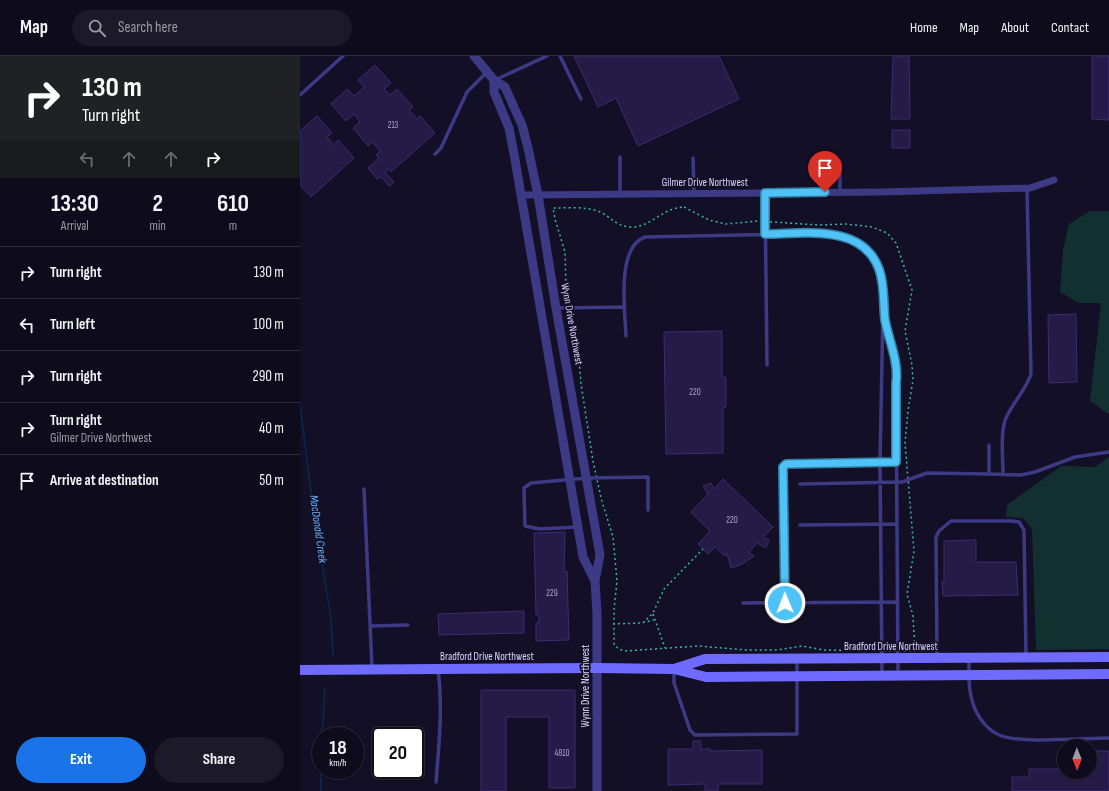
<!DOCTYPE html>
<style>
body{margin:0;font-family:"Sofia Sans Condensed",sans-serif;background:#1c1929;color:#f1f3f6;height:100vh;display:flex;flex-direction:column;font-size:15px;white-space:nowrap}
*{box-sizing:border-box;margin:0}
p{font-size:13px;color:#9b9ba3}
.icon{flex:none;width:22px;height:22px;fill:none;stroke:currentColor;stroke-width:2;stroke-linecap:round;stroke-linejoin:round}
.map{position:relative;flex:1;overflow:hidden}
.side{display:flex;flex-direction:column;background:#0e0b1c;width:300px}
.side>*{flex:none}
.hud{background:#202124;color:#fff;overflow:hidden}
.needle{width:26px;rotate:179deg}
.tools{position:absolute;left:757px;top:683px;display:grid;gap:8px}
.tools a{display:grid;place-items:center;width:40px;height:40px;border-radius:50%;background:#0e0b1c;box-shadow:0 1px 3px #0004,0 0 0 1px #2e2b3b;font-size:20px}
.speed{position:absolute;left:12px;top:671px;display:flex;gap:8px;font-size:20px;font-weight:700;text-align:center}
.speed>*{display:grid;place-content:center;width:52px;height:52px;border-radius:50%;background:#0e0b1c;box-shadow:0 1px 3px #0004,0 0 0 1px #2e2b3b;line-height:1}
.speed small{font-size:10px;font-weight:400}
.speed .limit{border:2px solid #111;border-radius:6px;background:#fff;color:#111}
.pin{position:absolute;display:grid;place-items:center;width:34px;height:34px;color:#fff;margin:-41px -17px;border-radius:50% 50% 50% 0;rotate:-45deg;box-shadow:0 0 4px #0007}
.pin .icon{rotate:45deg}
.me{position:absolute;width:44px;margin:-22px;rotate:359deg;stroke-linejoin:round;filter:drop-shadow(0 0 3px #0008)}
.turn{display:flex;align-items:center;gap:14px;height:84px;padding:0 16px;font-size:18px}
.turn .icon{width:52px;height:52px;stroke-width:2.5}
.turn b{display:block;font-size:28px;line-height:34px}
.lanes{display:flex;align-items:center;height:38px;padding:0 16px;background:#0003;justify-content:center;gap:20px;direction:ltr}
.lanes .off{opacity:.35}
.eta{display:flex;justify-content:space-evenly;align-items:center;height:68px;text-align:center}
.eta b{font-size:24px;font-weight:700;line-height:28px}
.primary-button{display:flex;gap:8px;margin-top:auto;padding:8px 16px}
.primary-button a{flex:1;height:46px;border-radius:24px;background:#1a73e8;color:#fff;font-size:16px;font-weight:700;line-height:46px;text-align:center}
.primary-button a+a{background:#1c1929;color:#f1f3f6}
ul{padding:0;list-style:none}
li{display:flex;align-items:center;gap:12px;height:52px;padding:0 16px;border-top:1px solid #2e2b3b}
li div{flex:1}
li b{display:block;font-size:15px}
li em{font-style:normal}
header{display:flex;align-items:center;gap:24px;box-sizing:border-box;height:56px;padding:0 20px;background:#0e0b1c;border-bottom:1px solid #2e2b3b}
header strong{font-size:19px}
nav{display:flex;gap:22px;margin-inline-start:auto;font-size:14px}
.search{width:280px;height:36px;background:#1c1929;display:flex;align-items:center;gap:10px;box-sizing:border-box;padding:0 14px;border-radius:22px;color:#9b9ba3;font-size:15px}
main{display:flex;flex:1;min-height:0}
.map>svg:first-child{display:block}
.green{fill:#12302f}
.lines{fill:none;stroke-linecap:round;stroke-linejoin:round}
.stream{stroke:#0c2248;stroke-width:2}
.building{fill:#241b47;stroke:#3b2d73}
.path{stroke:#2fb8b0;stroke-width:1.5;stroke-dasharray:2 3;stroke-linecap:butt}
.service{stroke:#3d3a85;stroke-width:3.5}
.minor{stroke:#3d3a85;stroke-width:7}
.tertiary{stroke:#3d3a85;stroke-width:9}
.secondary{stroke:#6f6bff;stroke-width:10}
.route-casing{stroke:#337fa1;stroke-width:10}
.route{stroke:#4fc3f7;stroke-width:7}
.labels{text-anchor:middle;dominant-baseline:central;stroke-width:3.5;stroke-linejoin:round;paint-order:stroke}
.number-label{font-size:9px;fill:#aca6d1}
.street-label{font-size:11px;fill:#d9d4ff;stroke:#130f26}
.water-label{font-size:12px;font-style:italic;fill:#62b6ff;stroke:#130f26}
</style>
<header>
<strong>Map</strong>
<div class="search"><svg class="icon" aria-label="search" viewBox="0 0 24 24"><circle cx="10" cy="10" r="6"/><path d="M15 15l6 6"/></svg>Search here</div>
<nav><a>Home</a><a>Map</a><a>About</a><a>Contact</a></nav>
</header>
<main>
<section class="side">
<div class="hud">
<div class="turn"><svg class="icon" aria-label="right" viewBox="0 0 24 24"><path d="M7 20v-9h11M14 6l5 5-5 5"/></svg><div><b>130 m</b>Turn right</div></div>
<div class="lanes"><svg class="icon off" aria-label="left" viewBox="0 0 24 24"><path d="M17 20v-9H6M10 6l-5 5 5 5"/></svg><svg class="icon off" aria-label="ahead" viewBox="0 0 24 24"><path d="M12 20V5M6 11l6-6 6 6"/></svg><svg class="icon off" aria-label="ahead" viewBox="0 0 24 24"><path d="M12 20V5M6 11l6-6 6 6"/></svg><svg class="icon" aria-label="right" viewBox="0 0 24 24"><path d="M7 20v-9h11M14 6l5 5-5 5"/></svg></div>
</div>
<div class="eta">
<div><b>13:30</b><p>Arrival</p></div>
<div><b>2</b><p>min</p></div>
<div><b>610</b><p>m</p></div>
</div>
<ul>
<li><svg class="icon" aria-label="right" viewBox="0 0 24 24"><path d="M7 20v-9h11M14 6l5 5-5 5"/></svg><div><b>Turn right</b></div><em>130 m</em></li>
<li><svg class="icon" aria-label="left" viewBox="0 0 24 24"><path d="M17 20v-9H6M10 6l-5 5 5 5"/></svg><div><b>Turn left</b></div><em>100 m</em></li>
<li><svg class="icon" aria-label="right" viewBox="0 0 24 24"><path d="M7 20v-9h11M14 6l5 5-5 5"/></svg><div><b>Turn right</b></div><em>290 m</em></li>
<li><svg class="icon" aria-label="right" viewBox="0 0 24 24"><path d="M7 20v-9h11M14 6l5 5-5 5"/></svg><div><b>Turn right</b><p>Gilmer Drive Northwest</p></div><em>40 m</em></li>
<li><svg class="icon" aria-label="arrive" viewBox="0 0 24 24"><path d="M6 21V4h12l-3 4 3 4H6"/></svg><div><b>Arrive at destination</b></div><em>50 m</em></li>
</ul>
<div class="primary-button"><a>Exit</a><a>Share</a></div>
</section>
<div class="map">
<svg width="809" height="735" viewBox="0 0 809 735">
<rect width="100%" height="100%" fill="#130f26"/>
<path class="green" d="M790 155H809V357H807L790 345 801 247H779L760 236 763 194 769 168Z
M809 401V593L736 594 732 473 723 462 706 461 707 449 761 410 795 411Z"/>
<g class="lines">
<path class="stream" d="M0 348 10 429 31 563 33 599
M22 680 25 632
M21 735V714"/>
</g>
<path class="building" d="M274 0H419L439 43 338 90 316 42 298 51Z
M593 0H609L610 63H591Z
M792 0H809V64L792 63Z
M75 9 91 27 84 33 90 39 97 33 113 51 109 54 117 63 120 60 135 77 91 116 89 113 85 116 94 126 89 130 81 121 77 123 68 112 79 102 76 99 80 95 72 86 68 90 53 72 60 66 54 58 46 65 31 48 47 33 54 40 56 39 64 31 58 24Z
M17 60 32 77 27 81 34 89 38 84 54 102 11 141 0 129V75Z
M592 74H610V92H592Z
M776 258 777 326 749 327 748 259Z
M422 275V321H426V351L423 352V397L366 398 364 276Z
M423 423 473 471 463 481 469 484 466 492 457 487 449 496 454 500 442 508 431 512 427 497 425 500 415 491 408 498 398 488 410 475 391 456 408 438 403 430 411 427 414 433Z
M265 476 264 516 267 515 269 584 236 585V567H239V559H236L234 477Z
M676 484V506H716L718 539 643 540 642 526H644V485Z
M224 555V577L139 579 138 558Z
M181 634H275V732H249V661H206V735H181Z
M393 685H401V693H410V695L462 694V728H418V735H405V728L368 729V693H393Z
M794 695H809V735H712V721H729V713H764V716H790V704H794Z"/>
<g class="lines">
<path class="path" d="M384 151 409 164 426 168 458 165 518 169 546 168 572 171 587 177 596 187 612 234 605 275 612 309 613 324 608 355 605 387 614 495 607 538 613 560 615 595 524 594 502 590 477 594H447L398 590 325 595 319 593 314 589V553L317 525 313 481 301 442 293 405 281 328 278 290 273 280 269 240 266 229 265 196 255 163 253 152C268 152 286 150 300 156 311 161 316 170 330 171 351 172 361 152 384 151Z
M353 558 365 592
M343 567 353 557 364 533 403 493
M313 568 341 567 354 564"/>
<path class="service" d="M260 0 281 43
M195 24 247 0
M0 39 43 0
M135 98 141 92 167 36 186 17
M320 101V138
M393 102 394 137
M540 106V136
M465 137 467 309
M257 252 325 251
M326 280C325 255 316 191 345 181L533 177C557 181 577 199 582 223 584 237 583 252 586 266 590 286 599 307 596 327L598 618
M689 418 721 419 735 416 775 401 809 396
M703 418C703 403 700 375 706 362 713 346 726 334 731 318L727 133
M500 428 602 426 627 417 689 418V389
M64 433 72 612
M500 469 597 468
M277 471 240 473 225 470 224 432 231 427 287 422 348 421V454
M443 547 598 546
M485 547 483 411 489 407 596 406
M71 570 108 569
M637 600 636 481 639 475 651 465H711L719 466 724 474 726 601
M669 603C669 616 668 628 671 640 674 656 684 672 699 679 720 688 783 682 809 682
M374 614V627L390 674 395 679 497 678V604
M582 619 580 406 583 254
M136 726C139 688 143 651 138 614"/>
<path class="minor" d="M221 139 582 136 730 132 754 124"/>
<path class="tertiary" d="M174 0 194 24 205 31 222 69 228 92 238 139 256 252 300 499 295 525 297 558V735
M194 24V36L209 72 214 98 283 501 295 525"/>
<path class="secondary" d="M374 613 405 603 809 601
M0 614 297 612 374 613 406 621 809 618"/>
</g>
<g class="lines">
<defs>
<path id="route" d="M485 547 483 411 486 408 596 406V327C599 306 589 285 585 264 583 247 585 229 579 213 562 167 504 178 465 178V137L525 136"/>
</defs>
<use href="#route" class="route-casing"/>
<use href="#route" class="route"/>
</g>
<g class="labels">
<g class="number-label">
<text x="93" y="69">213</text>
<text x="395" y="336">220</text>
<text x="432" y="464">220</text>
<text x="252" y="537">229</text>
<text x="262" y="697">4810</text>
</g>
<g class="street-label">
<text x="405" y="126">Gilmer Drive Northwest</text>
<text transform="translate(272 268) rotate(80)">Wynn Drive Northwest</text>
<text x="591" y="590">Bradford Drive Northwest</text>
<text x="187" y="600">Bradford Drive Northwest</text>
<text transform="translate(285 630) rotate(-90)">Wynn Drive Northwest</text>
</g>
<g class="water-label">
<text transform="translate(18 473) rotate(82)">MacDonald Creek</text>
</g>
</g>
</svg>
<div class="tools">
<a><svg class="needle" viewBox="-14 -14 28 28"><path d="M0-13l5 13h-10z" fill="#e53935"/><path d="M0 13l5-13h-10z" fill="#9b9ba3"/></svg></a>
</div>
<div class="speed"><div>18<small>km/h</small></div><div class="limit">20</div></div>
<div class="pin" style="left:525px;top:136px;background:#d93025"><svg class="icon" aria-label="arrive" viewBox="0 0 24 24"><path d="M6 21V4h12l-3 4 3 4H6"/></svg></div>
<svg class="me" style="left:485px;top:547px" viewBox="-20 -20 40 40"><circle r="17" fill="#4fc3f7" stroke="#fff" stroke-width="3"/><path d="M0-11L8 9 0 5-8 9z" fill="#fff"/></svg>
</div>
</main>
